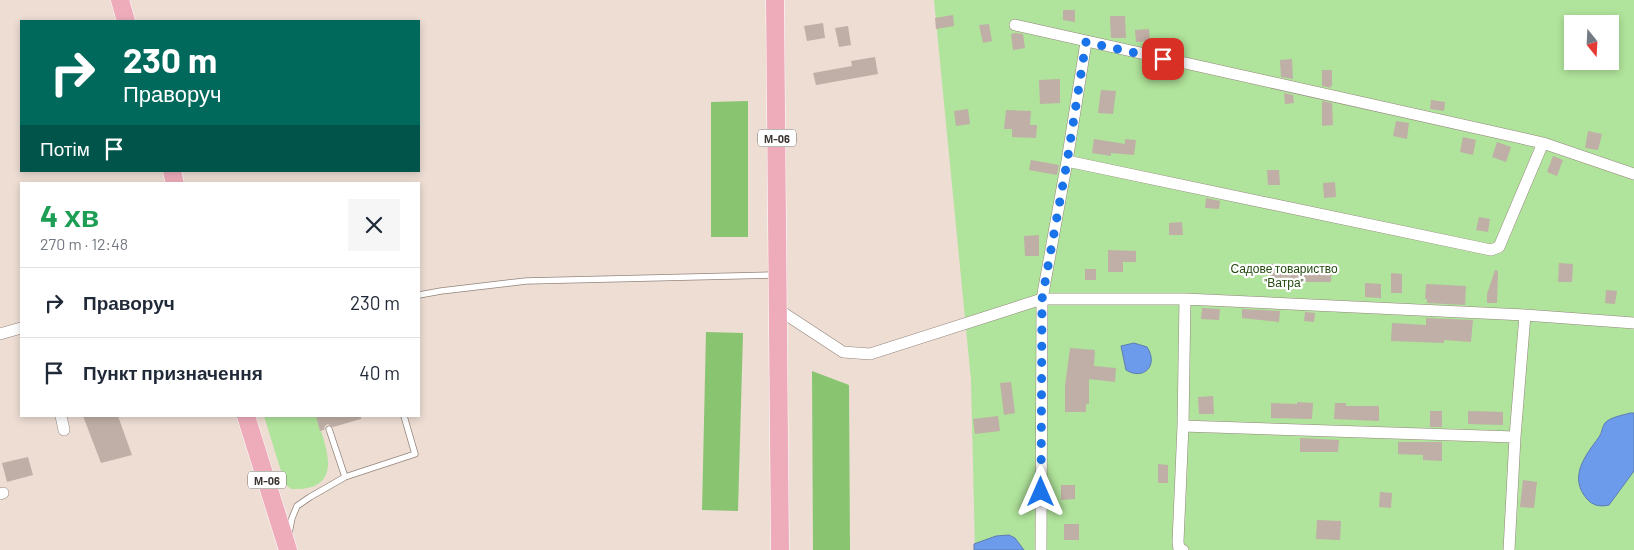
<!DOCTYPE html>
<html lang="uk">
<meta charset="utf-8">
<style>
body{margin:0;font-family:Barlow,sans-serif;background:#f6f6f7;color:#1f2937;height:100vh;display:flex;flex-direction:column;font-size:19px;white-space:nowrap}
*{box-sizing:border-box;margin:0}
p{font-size:16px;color:#747a83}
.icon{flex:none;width:28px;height:28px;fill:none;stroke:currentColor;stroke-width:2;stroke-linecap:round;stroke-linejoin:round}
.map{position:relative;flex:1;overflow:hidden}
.details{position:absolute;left:20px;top:182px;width:400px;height:235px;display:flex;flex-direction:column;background:#fff;border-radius:0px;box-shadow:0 2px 8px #0003}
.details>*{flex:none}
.top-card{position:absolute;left:20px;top:20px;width:400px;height:152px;border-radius:0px;box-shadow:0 2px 8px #0003;background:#00695c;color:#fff;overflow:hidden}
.needle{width:32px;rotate:162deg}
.tools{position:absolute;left:1564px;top:15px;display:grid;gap:10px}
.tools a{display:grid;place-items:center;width:55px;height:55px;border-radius:0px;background:#fff;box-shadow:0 2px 8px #0003;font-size:25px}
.pin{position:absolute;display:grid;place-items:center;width:42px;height:42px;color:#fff;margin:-21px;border-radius:10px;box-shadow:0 2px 8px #0006}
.me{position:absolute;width:55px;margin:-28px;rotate:0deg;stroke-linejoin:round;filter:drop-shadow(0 0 4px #0008)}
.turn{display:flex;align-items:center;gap:18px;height:105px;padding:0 20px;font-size:22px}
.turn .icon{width:65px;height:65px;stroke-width:2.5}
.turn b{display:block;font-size:35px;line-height:42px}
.then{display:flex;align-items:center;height:48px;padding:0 20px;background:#0003;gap:10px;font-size:19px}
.round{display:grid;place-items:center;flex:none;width:52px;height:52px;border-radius:0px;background:#f6f6f7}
.head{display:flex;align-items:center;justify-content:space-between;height:85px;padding:0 20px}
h1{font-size:30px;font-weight:700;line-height:38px;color:#1e9e55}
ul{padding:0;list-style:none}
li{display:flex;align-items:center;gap:15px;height:70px;padding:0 20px;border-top:1px solid #e0e1e3}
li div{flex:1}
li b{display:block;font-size:19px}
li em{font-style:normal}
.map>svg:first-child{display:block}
.green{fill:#b0e39b;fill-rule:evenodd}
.forest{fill:#89c470}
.water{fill:#6c9beb;stroke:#5d7cb3}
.building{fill:#bfafa6}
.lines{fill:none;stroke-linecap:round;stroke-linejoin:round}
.service-casing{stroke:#94857c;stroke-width:7}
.minor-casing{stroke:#94857c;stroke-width:12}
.trunk-casing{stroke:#fff;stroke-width:19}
.service{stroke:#fff;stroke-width:5.5}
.minor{stroke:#fff;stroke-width:11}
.trunk{stroke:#eeacbb;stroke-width:18}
.route{stroke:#1a73e8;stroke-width:9;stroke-dasharray:0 16.2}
.labels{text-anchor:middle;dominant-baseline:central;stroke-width:4.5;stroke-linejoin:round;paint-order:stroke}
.shield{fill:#fff;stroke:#75706e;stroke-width:1}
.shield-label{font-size:11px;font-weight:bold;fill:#3a3330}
.park-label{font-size:12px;fill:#244a10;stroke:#fff}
</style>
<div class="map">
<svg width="1634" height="550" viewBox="0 0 1634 550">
<rect width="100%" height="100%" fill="#edddd3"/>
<path class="green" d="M934 0H1634V550H975L971 380ZM1572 24H1610V61H1572Z
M264 416H316C327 449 345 491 291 489L285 484Z"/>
<path class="forest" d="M748 101V237H711V102Z
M706 332 743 333 738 511 702 510Z
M812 371 849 385 850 550H813Z"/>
<path class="water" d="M1134 343 1147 347C1159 365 1144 381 1126 370L1121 346Z
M1630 413H1634V471L1609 505C1601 507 1593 506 1587 499 1568 477 1585 456 1599 437 1602 433 1602 427 1605 423 1610 417 1624 415 1630 413Z
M1009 535 1015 538 1024 550H974V544L996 536Z"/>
<path class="building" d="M1063 10H1075V22L1063 20Z
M953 15 954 26 936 29 935 18Z
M1110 16H1125L1126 38H1111Z
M823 23 825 38 807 41 804 26Z
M989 24 992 41 983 43 979 25Z
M848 26 851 45 839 47 835 28Z
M1149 29 1150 41 1136 42 1135 30Z
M1016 33 1023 34 1025 48 1013 50 1011 34Z
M875 57 878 74 816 85 813 73 852 66 851 61Z
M1292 59 1293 79 1281 77 1280 60Z
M1322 70H1332V86H1330L1331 88 1322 86Z
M1060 79V103L1040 104 1039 80Z
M1101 90 1116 91 1113 114 1098 113Z
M1284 93 1293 95 1294 103 1285 104Z
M1431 100 1445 102 1444 111 1430 109Z
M1322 101 1332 103 1333 125 1322 126Z
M968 109 970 124 956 126 954 111Z
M1006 110 1031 111 1030 125H1037L1036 138 1012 137V129H1004Z
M1396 121 1409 123 1407 139 1393 136Z
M1588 131 1602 134 1598 150 1585 148Z
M1463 137 1476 140 1473 155 1460 152Z
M1094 139 1125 144V139L1136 140 1134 155 1111 153V156L1092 153Z
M1497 142 1511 147 1506 162 1492 157Z
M1553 156 1563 160 1557 176 1547 172Z
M1031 160 1059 165 1057 175 1029 170Z
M1267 170H1279L1280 185H1268Z
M1335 182 1336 197 1324 198 1323 183Z
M1206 198 1220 201 1219 209 1205 208Z
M1479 217 1490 219 1488 232 1476 230Z
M1182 222 1183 235H1169V223Z
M1039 235V256H1025L1024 236Z
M1108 250 1136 251V262H1123V272H1108Z
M1559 263 1573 264 1572 282H1558Z
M1270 264H1285V269L1319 271V264H1332L1331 282H1270Z
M1085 269H1096V280H1085Z
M1495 270 1498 271 1497 303H1487V294Z
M1391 273 1402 274V293H1391Z
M1365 283 1381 284V298L1365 297Z
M1426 284 1466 286 1465 305 1427 303V299H1425Z
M1606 290 1617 291 1615 304 1605 303Z
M1202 308 1220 309 1219 320 1201 319Z
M1242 309 1280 311 1279 322 1242 318Z
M1305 312 1315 313 1314 322 1304 321Z
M1426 318 1473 320 1471 342 1444 340V343L1391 341 1392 323 1426 325Z
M1070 348 1095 350 1094 366 1116 368 1115 382 1089 379V404H1086V412H1065V386Z
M1011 382 1015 413 1004 415 1000 383Z
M1213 396 1214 414H1199L1198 397Z
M1297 402 1313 403 1312 419 1271 418V403L1297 404Z
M1335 403H1346V406H1379V421L1334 419Z
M1430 411H1442V427H1430Z
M1468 411 1503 412V425L1468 424Z
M83 416H118L132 455 101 463Z
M316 416H361V419L333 427 328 424 325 426 324 430 320 431Z
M998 416 1000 431 975 434 973 419Z
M1300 438 1339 440 1338 452H1300Z
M1398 442H1442V461L1423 460V455L1398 454Z
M28 457 33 475 7 482 2 463Z
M1158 464 1168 465V483H1158Z
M1523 480 1537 482 1534 508 1520 507Z
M1061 485H1075V499L1061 500Z
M1380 492 1392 493 1391 508 1379 507Z
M1317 520 1341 521 1340 540 1316 539Z
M1064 524H1079V540H1064Z"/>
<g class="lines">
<defs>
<path id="service" d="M419 295 441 291 526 281 774 275
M329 429 345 477
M289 533 292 518 297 506 310 497 345 477 415 454 404 416"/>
<path id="minor" d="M1015 25 1543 143 1634 174
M1067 161 1491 250 1499 247 1543 143
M779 310 843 352 870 354 1042 299H1185L1525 315 1634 323
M0 334 21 328
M61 416 64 430
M1183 426 1515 437
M0 494 3 493
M1041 550 1042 299 1067 161 1086 42
M1183 550 1179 549 1178 542 1183 426 1185 299
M1509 550 1515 437 1525 315"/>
<path id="trunk" d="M120 0 126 21
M775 0 780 550
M172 171 175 184
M246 416 288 550"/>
</defs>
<use href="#service" class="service-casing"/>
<use href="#minor" class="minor-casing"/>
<use href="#trunk" class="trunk-casing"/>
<use href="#service" class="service"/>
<use href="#minor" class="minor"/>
<use href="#trunk" class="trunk"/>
</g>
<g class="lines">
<path class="route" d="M1041 492 1042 299 1067 162 1086 42 1163 59"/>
</g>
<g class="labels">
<g class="shield">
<rect x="758" y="129.5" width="38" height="17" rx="4"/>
<rect x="248" y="471.5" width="38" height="17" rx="4"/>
</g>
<g class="shield-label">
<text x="777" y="138">М-06</text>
<text x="267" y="480">М-06</text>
</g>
<g class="park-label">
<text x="1284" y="268">Садове товариство<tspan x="1284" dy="14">"Ватра"</tspan></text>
</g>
</g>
</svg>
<div class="tools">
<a><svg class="needle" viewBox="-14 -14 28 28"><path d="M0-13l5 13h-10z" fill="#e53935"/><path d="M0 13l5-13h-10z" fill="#747a83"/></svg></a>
</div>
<div class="pin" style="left:1163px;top:59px;background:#d93025"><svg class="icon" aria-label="arrive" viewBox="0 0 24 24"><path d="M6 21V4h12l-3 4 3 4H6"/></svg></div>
<svg class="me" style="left:1041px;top:492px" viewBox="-20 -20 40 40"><path d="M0-17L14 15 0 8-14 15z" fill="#1a73e8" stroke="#fff" stroke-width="4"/></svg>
<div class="top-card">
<div class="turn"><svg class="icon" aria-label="right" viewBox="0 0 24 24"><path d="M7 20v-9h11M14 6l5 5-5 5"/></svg><div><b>230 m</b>Праворуч</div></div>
<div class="then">Потім<svg class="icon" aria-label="arrive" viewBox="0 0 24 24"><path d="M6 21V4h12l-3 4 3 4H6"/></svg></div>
</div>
<section class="details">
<div class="head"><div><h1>4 хв</h1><p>270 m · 12:48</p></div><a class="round"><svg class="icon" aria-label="close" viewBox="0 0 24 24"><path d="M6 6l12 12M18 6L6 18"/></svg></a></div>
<ul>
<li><svg class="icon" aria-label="right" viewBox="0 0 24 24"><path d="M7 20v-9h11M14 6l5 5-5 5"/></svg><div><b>Праворуч</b></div><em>230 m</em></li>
<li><svg class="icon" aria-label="arrive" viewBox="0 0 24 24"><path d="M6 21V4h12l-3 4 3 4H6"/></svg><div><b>Пункт призначення</b></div><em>40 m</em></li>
</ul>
</section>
</div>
